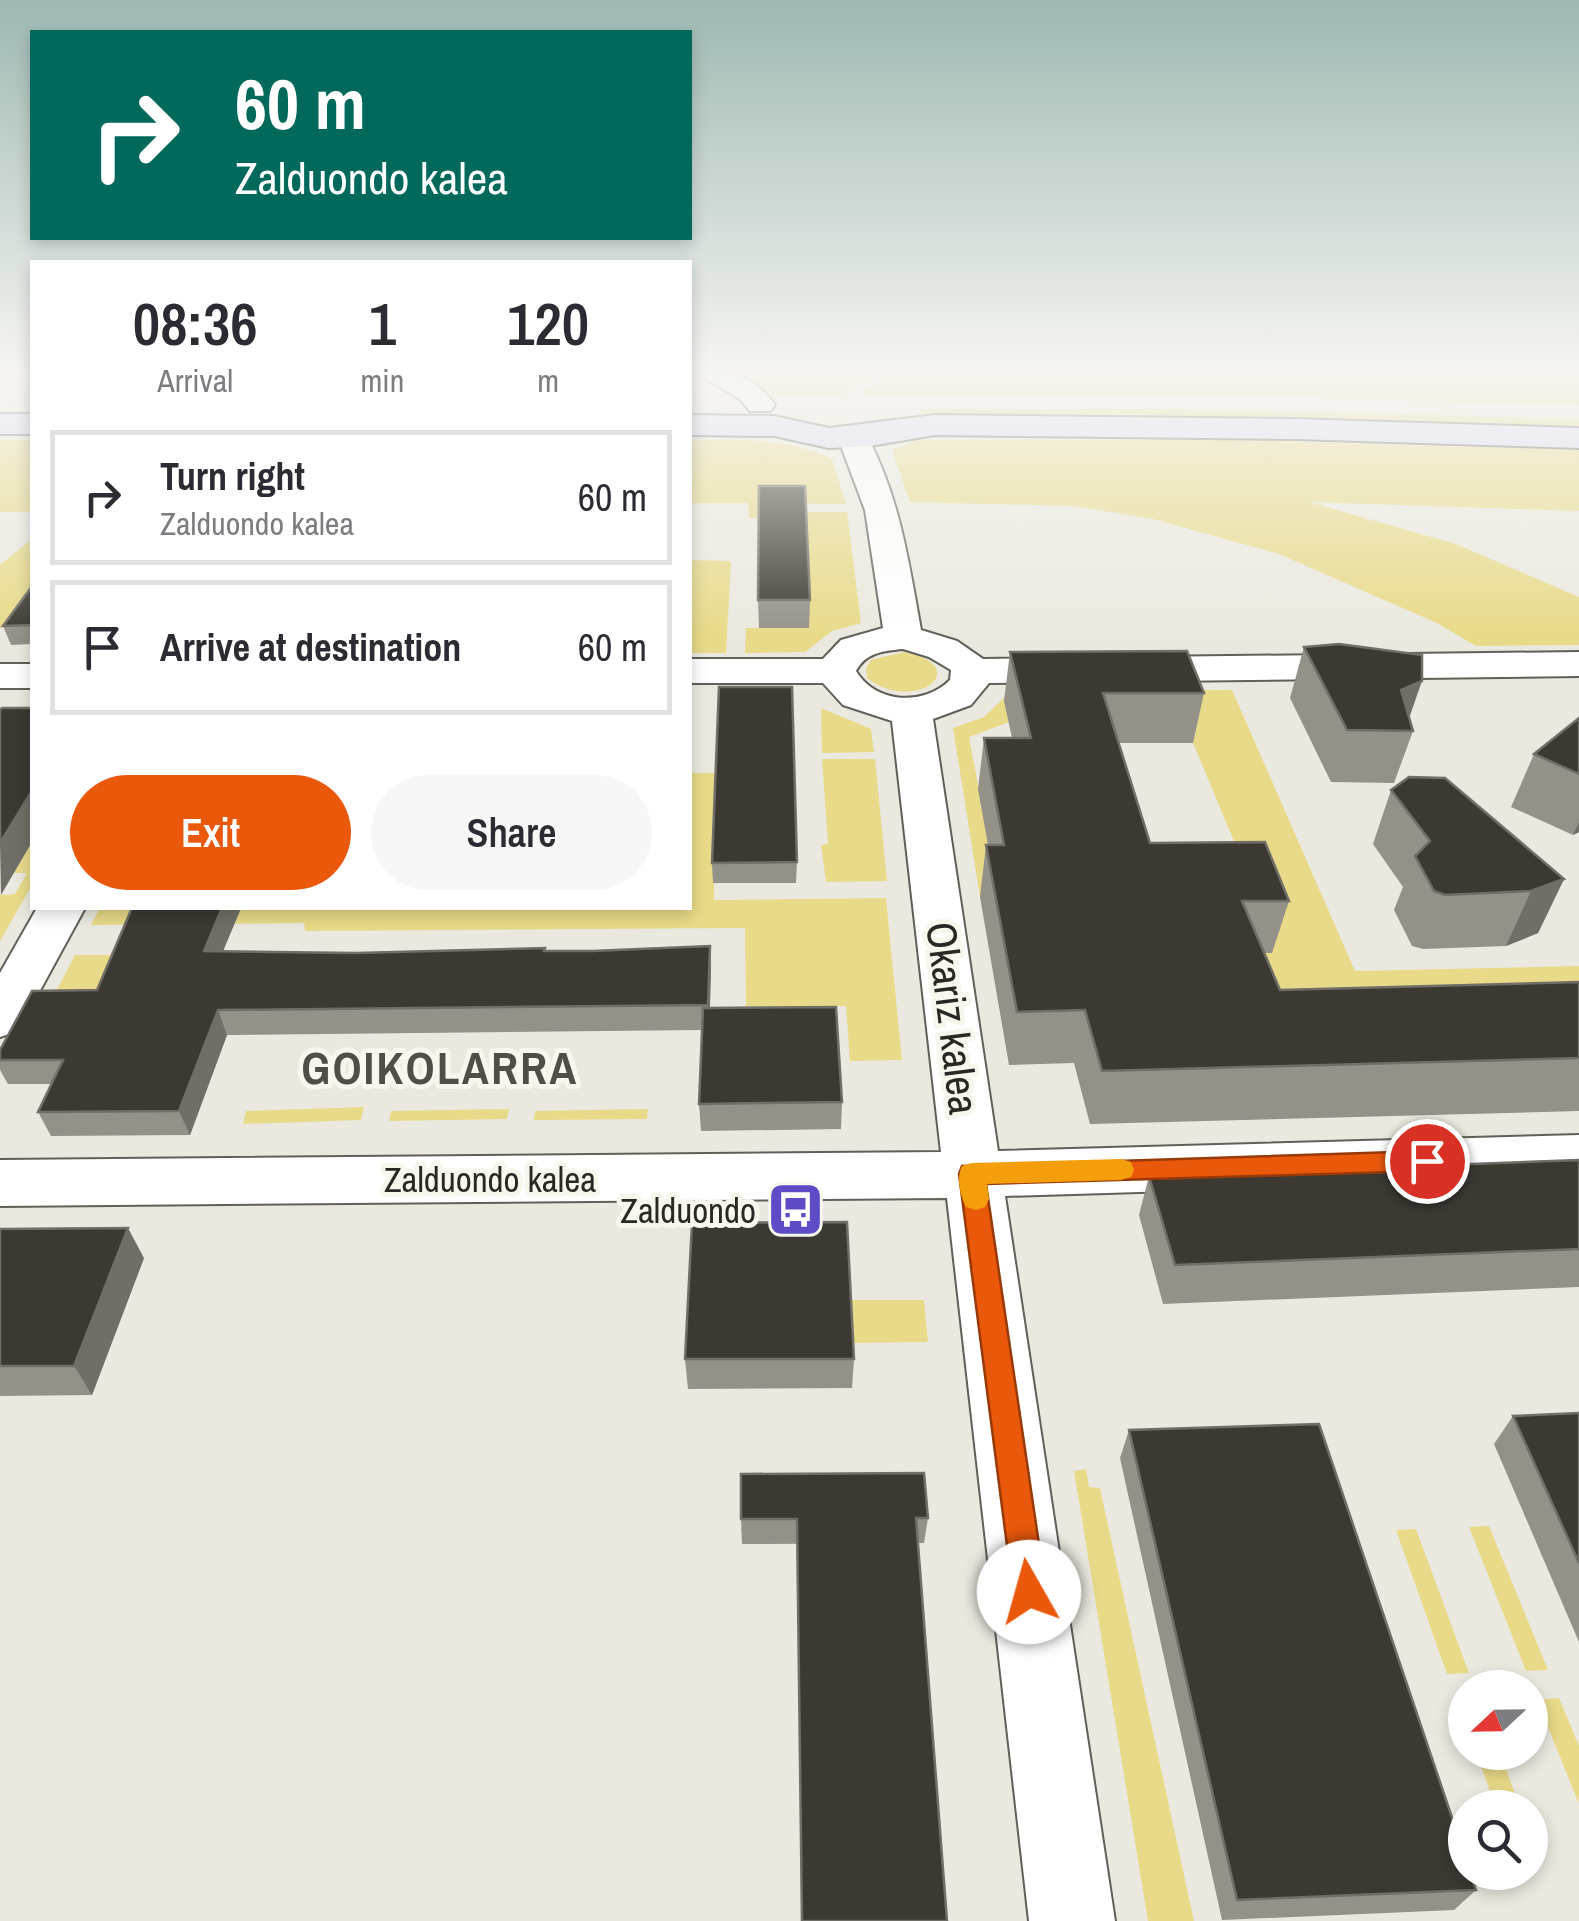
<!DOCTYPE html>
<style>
body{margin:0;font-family:"Archivo Narrow",sans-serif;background:#f7f7f7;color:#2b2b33;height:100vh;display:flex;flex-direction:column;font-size:38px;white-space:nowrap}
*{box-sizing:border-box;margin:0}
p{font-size:32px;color:#7c7c81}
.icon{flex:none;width:55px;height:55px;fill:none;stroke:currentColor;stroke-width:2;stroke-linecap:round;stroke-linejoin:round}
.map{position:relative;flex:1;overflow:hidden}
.sheet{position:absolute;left:30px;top:260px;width:662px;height:650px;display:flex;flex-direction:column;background:#fff;border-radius:0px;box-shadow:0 5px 15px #0003}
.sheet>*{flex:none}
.top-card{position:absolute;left:30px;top:30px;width:662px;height:210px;border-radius:0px;box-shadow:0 5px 15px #0003;background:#00695c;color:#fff;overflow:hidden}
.needle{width:65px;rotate:248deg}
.controls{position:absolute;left:1448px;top:1670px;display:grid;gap:20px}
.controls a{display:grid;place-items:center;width:100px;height:100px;border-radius:50%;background:#fff;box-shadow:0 5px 15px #0003;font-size:50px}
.pin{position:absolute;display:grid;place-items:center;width:85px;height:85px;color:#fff;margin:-42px;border:5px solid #fff;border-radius:50%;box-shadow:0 2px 10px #0007}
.me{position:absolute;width:110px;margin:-55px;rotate:353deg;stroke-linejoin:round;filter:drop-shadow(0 0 8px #0008)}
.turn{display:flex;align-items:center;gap:35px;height:210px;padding:0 40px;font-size:45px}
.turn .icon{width:130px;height:130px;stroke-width:2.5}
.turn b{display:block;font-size:70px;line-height:85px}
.eta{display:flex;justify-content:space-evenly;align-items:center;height:170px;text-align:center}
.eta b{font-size:60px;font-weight:600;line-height:70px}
.primary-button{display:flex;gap:20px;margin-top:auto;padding:20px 40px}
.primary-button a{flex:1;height:115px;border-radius:60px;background:#ea580c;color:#fff;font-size:40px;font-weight:600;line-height:115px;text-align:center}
.primary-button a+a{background:#f7f7f7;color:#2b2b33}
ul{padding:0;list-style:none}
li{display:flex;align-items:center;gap:30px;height:135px;margin:0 20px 15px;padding:0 20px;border:5px solid #e1e1e2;border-radius:0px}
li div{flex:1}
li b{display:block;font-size:38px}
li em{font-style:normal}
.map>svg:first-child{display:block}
.green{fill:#e8da89}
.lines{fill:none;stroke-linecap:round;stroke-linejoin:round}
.minor-casing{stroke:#615f57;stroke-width:4}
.secondary-casing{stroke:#615f57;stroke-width:4}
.minor{fill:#fff;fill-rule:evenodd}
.secondary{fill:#dad7fb;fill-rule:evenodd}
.wall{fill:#939188}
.shaded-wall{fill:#706e66}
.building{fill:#3b3932;stroke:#706e66;stroke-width:2.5}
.route{fill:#ea580c;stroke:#983908;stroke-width:2.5}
.slow{fill:#f59e0b}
.labels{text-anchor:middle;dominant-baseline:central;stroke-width:10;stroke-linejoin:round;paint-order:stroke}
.street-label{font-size:35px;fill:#292825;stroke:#f8f7ed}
.poi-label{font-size:35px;fill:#292825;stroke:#f8f7ed;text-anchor:end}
.near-street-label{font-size:42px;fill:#292825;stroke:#f8f7ed}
.district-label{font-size:45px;font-weight:bold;letter-spacing:2.5px;fill:#504e46;stroke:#f8f7ed}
</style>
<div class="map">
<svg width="1579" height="1921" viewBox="0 0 1579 1921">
<rect width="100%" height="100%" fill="#ebe9df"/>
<path class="green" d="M716 369H1579V406L1267 396H863V388L884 382 879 379 851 388 844 396 774 395Z
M921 409H1217L1556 418 1579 419V432L923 422Z
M0 440H32V512H0Z
M690 440C737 440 789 437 832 459L846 504 767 503 759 518H749L748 503H690Z
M918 440H1235L1579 450V511L1309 502 1456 544 1579 597V645L1476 646 1437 623 1279 554 1153 519 1074 506 910 502 892 450Z
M805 512H847L861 623 832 631 805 652 745 653 746 628 809 627Z
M32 539V605H17L0 629V565Z
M690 560 731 561 726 653H690Z
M904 652C977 667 914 715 867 678L866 668 871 660Z
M1232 690 1355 971 1579 966V998L1218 1008 1254 889 1193 743 1054 691Z
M1011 691 1009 722 969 737 999 897H980L953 728 984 717Z
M821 708 871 729 874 752 822 753Z
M822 759H875L887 881 826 882 821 845 828 844Z
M690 773H717L714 900 886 898 902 1060 850 1061 846 1006H746L745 928 305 931 304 923 91 925 100 908H690Z
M32 842V885L0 941V895L15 894 27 873H14Z
M75 955H133L105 1014 44 1015Z
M364 1107 361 1120 243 1124 246 1111Z
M509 1109 507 1119 389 1121 391 1111Z
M648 1109 647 1119 534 1120 535 1111Z
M848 1300H924L928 1342 849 1343Z
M1086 1469 1089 1487 1100 1488 1194 1921H1148L1074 1471Z
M1489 1526 1548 1670 1526 1671 1469 1527Z
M1416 1529 1469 1673 1447 1674 1396 1530Z
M1559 1698 1579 1746V1804L1537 1700Z
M1476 1753H1500L1520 1807H1496Z"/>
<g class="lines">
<defs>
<path id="minor" d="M690 369C725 368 754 375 775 405L770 411H750L740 399Z
M853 429 864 432 868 438C900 499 909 563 921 630L957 641 983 659 1579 652V676L989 683 971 705 933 719 998 1151 1579 1135V1179L1005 1196 1115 1921H1029L947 1198 0 1206V1160L941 1152 892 721 843 705 823 683H690V659H823L841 640 883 628 865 510 838 438 842 432ZM903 649 929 657 951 670 950 680C924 706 876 704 856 671 866 652 884 651 903 649Z
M0 664H32V688H0Z
M37 908H85L18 1031 0 1037V973Z"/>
<path id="secondary" d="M0 414H32V434H0Z
M690 415 774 416 829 428 935 415 1295 419 1579 428V448L1295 439 935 435 870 446 829 448 774 436 690 435Z"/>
</defs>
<use href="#minor" class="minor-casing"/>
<use href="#secondary" class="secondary-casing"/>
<use href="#minor" class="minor"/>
<use href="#secondary" class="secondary"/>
</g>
<path class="wall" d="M32 586V644L11 645 3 626Z
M758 600H810L809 628H759Z
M1304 647 1409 717 1413 731 1394 783 1331 782 1290 698Z
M1010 652 1204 693 1193 743H1119L1150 843 1289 901 1272 953H1265L1280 990 1579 982V1111L1090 1124 1074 1063 1009 1065 980 897 986 845H988L978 789 984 738H1012L1004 701Z
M1579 718V832L1573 835 1511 807 1534 754Z
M1391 790 1564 879 1538 933 1506 946 1423 949 1412 946 1394 910 1403 887 1373 844Z
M797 862 796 883H713L712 863Z
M132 908H241L223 951 356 953 545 948V951H592L710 946 711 970 710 1008 842 1102 841 1129 701 1131 699 1104 702 1030 227 1035 190 1135 51 1136 38 1112 51 1084H8L0 1070V1050L97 990Z
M1579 1160V1287L1163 1304 1139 1215 1149 1176Z
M0 1229 144 1258 92 1395 0 1396Z
M685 1359H854L852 1388 688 1389Z
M1579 1413V1642L1494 1444 1513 1416Z
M1129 1430 1476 1890 1454 1910 1222 1920 1120 1458Z
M928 1518 924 1543 742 1544 741 1519Z"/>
<path class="shaded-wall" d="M1422 681 1405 730 1401 690Z
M32 791V842L1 895 0 843Z
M1579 822V832L1573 835Z
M1564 879 1538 933 1506 946 1531 891Z
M222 908H241L213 975 204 951Z
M710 946 711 970 709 1029 708 1005Z
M218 1010 227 1035 190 1135 179 1111Z
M128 1228 144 1258 92 1395 74 1366Z"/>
<path class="building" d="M759 486H805L810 600H758Z
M32 586V625L3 626Z
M1339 644 1422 655V681L1401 690 1413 731 1347 730 1304 647Z
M1187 651 1204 693H1103L1150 843 1265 842 1289 901H1242L1280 990 1579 982V1058L1102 1071 1085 1010 1017 1012 986 845H1004L984 738H1031L1010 652Z
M719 687H792L797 862 712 863Z
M2 708H32V791L0 843V710Z
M1579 718V774L1534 754Z
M1409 777 1445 778 1564 879 1531 891 1445 895 1434 891 1415 856 1430 841 1391 790Z
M132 908H222L204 951 356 953 545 948 544 951H592L710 946 708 1005 218 1010 179 1111 38 1112 63 1060H0V1050L32 991 97 990Z
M836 1007 842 1102 699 1104 703 1008Z
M1579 1160V1249L1175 1265 1149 1176Z
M847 1222 854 1359H685L692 1223Z
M128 1228 74 1366H0V1229Z
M1579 1413V1563L1513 1416Z
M1319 1424 1465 1856V1872H1470L1476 1890 1237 1900 1129 1430Z
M924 1473 928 1518H916L947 1921H802L797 1519H741V1474Z"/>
<linearGradient id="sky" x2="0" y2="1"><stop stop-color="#9eb8b2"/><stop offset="0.58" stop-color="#f6f5f1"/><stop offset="1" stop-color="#f6f5f1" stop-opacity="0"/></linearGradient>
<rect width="1579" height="638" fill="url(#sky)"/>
<path class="route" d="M1427 1151 1436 1154 1440 1161 1436 1168 1427 1171 986 1184 1046 1592 1041 1603 1029 1608 1017 1603 1013 1592 959 1174 962 1166Z"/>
<path class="slow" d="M1121 1159 1131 1162 1134 1170 1131 1177 1121 1180 987 1184 989 1199 985 1207 976 1210 966 1207C960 1195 956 1178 962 1166L972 1163Z"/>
<defs>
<symbol id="bus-square" viewBox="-11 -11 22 22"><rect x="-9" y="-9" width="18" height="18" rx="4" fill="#5d4cc5" stroke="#f8f7ed"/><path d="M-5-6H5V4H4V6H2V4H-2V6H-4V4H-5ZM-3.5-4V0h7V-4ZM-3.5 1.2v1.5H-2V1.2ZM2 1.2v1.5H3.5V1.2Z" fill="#fff"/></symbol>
</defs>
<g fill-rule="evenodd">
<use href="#bus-square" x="764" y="1178" width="63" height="63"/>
</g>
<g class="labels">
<g class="street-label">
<text x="490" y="1179">Zalduondo kalea</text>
</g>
<g class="poi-label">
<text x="756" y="1210">Zalduondo</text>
</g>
<g class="near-street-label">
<text transform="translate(953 1018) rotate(83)">Okariz kalea</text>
</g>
<g class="district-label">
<text x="440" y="1067">GOIKOLARRA</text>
</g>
</g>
</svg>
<div class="controls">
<a><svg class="needle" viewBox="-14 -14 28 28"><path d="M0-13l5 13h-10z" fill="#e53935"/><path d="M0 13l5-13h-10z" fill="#7c7c81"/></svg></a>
<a><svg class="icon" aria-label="search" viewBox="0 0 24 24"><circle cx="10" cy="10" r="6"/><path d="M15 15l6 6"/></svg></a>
</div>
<div class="pin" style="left:1427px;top:1161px;background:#d93025"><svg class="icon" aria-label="arrive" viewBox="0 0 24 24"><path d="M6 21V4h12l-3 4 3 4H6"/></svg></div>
<svg class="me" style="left:1029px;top:1592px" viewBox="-20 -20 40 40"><circle r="19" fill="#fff"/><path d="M0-13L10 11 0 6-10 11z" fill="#ea580c"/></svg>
<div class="top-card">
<div class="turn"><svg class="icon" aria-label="right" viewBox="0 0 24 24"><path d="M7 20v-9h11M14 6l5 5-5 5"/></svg><div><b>60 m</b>Zalduondo kalea</div></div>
</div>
<section class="sheet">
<div class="eta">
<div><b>08:36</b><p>Arrival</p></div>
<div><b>1</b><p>min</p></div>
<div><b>120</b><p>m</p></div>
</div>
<ul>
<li><svg class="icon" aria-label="right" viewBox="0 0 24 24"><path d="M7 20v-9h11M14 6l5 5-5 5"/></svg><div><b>Turn right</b><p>Zalduondo kalea</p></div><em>60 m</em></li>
<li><svg class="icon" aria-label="arrive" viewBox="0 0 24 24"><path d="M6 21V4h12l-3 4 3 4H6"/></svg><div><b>Arrive at destination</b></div><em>60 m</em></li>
</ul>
<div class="primary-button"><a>Exit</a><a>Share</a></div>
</section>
</div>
